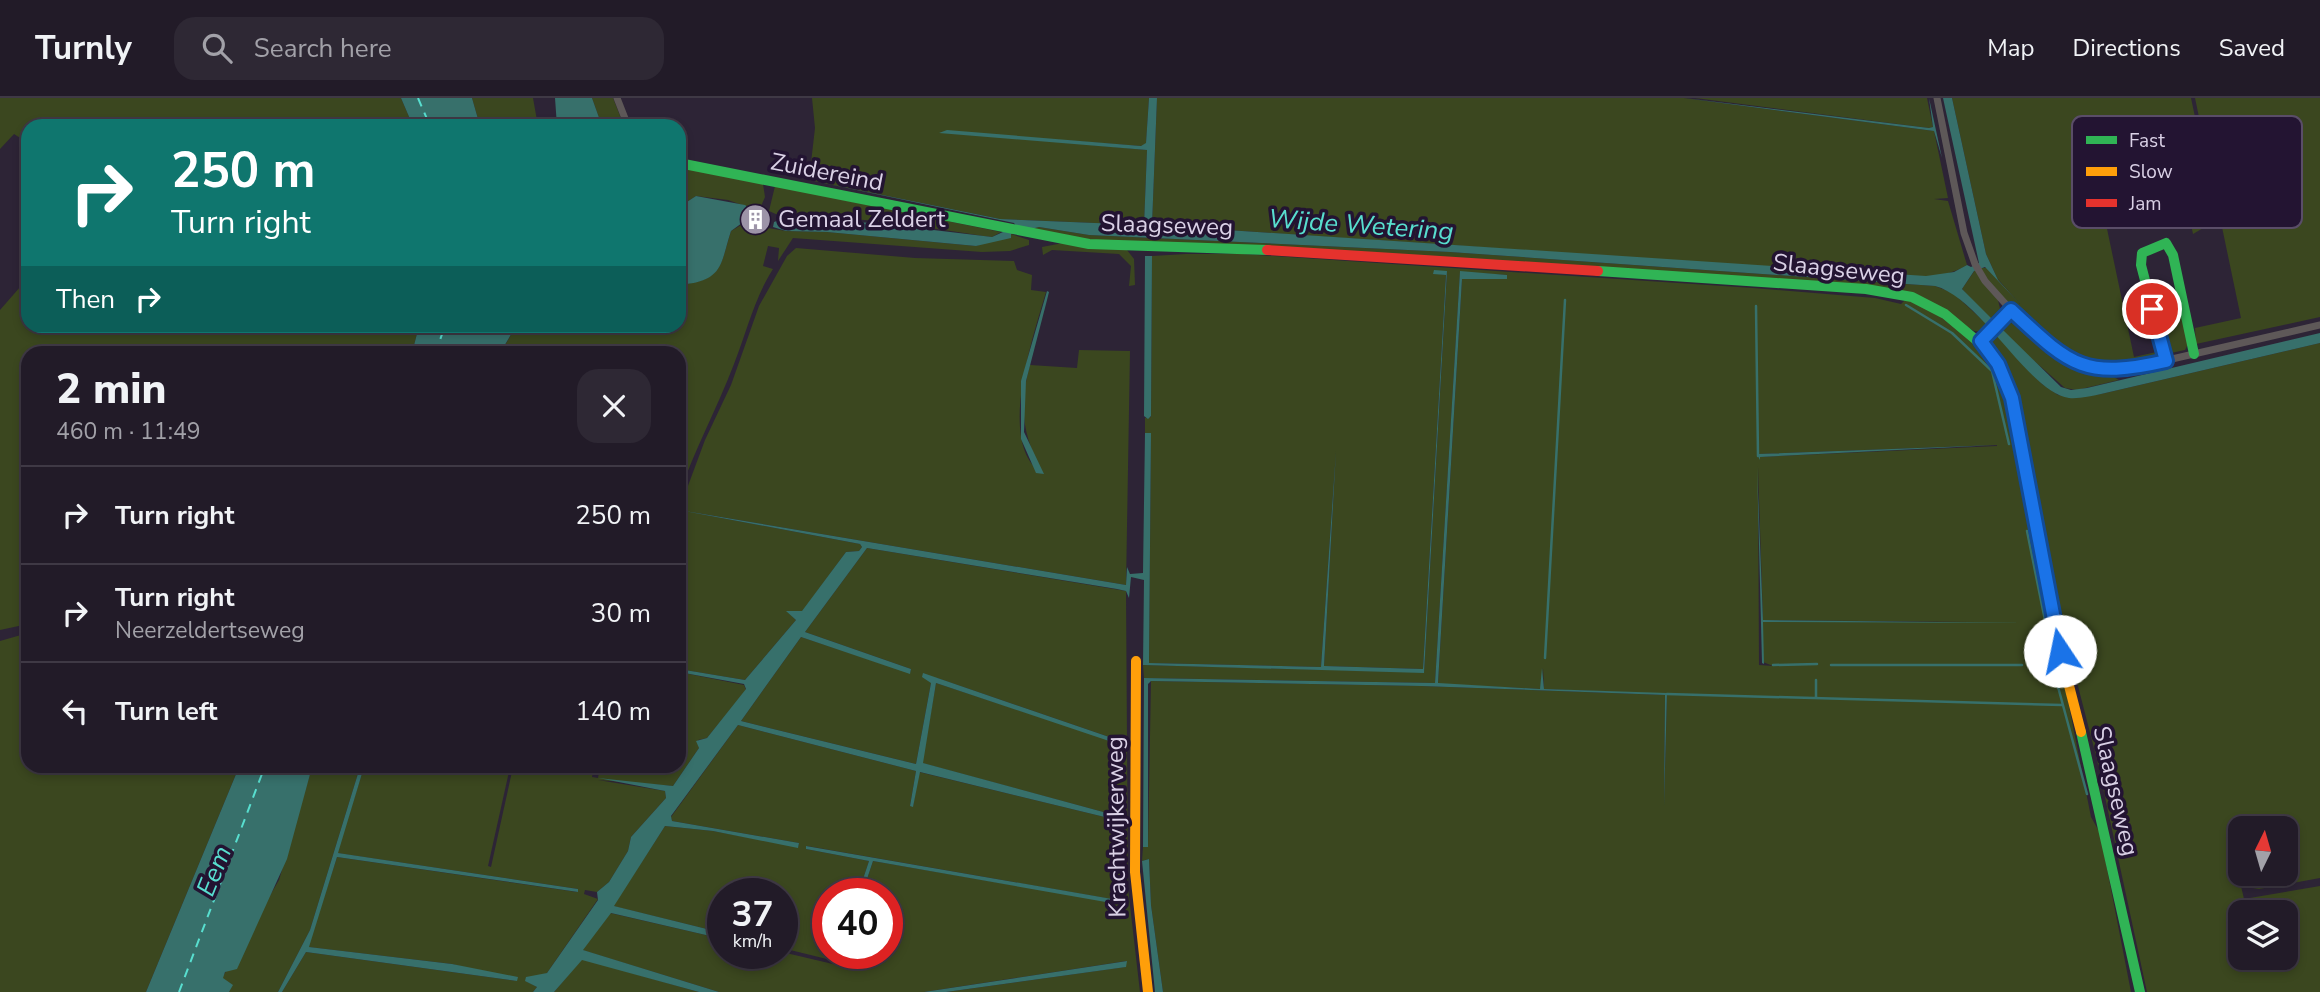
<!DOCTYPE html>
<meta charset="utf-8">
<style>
body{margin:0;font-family:"Nunito Sans",sans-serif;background:#2e2834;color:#f1f3f6;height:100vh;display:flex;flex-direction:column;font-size:26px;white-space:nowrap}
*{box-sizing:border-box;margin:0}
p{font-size:23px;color:#a2a1a8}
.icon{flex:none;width:38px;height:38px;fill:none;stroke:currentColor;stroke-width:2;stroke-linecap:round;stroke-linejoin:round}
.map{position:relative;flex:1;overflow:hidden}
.drawer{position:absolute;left:21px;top:248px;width:665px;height:427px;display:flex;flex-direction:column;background:#221b28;border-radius:21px;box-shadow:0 4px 10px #0003,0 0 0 2px #3f3945}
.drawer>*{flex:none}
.hud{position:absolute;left:21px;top:21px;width:665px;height:214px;border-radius:21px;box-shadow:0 4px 10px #0003,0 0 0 2px #3f3945;background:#0f766e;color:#fff;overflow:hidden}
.needle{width:46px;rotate:5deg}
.tools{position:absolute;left:2228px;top:718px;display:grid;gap:14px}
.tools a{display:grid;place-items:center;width:70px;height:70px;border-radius:14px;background:#221b28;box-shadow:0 4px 10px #0003,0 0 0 2px #3f3945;font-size:35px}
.speed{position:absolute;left:707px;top:780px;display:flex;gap:14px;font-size:35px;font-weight:700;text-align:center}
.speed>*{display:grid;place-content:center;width:91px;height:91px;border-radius:50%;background:#221b28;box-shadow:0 4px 10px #0003,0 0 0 2px #3f3945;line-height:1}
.speed small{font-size:18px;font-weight:400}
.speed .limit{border:10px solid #d22;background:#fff;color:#111}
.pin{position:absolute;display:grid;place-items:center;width:60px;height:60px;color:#fff;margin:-30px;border:4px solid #fff;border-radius:50%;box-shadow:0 2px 7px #0007}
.me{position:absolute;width:77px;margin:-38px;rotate:349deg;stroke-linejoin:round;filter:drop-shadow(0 0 5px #0008)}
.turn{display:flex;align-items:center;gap:24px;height:147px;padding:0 35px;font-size:32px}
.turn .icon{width:91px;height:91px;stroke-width:2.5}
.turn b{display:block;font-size:49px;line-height:60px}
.then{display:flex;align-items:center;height:66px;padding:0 35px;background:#0003;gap:14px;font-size:26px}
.round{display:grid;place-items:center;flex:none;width:74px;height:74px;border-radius:21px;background:#2e2834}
.head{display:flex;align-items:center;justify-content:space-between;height:119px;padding:0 35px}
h1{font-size:42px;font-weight:800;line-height:52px}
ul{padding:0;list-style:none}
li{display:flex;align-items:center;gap:21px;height:98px;padding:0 35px;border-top:2px solid #3f3945}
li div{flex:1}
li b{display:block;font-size:26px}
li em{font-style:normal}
header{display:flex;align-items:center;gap:42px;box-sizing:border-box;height:98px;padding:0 35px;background:#221b28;border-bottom:2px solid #3f3945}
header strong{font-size:33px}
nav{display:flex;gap:38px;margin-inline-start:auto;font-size:24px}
.search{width:490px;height:63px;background:#2e2834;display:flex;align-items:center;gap:18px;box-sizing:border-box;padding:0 24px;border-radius:21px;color:#a2a1a8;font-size:26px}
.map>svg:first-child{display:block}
.green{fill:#3b471f;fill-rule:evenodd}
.water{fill:#37706b}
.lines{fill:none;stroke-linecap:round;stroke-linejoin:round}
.stream{stroke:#37706b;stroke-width:2.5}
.ferry{stroke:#58decf;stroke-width:2;stroke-dasharray:9 7;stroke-linecap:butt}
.street{stroke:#5e5858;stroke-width:7}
.fast{stroke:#30b455;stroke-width:10}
.slow{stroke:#ff9f0a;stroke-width:10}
.jam{stroke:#e5322d;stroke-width:10}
.route-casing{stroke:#114b97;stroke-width:18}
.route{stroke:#1a73e8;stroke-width:12}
.labels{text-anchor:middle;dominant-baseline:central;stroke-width:7;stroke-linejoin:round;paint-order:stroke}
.street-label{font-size:24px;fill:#dad1e6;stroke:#231432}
.poi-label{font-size:24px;fill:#dad1e6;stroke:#231432;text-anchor:start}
.water-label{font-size:26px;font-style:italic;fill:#58decf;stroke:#231432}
.key{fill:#231432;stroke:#5a4d68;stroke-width:2}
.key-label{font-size:19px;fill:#dad1e6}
</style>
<header>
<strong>Turnly</strong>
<div class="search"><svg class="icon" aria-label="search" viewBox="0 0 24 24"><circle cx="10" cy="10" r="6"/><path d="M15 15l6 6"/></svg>Search here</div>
<nav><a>Map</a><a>Directions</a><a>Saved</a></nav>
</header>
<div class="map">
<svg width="2320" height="894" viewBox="0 0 2320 894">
<rect width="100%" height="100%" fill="#2d2436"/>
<path class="green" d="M0 0H401L413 28H28V45L14 36 0 51Z
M472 0H533L538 28H480Z
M592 0H613L624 28H602Z
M812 0H1149L1146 46 1141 48 939 33 1147 52 1144 127 1000 121 809 82 815 30Z
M1157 0H1684L1934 33 1948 100 1934 101 1948 103 1967 167C1941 184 1906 177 1876 176L1152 127Z
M1695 0H1927L1933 29 1929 30Z
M1952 0H2191L2214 109 2210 126 2193 136 2183 89 2102 107 2134 259 2161 253 2160 261C2091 276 2078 269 2027 223 2009 206 1993 191 1980 170H1988L2020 206 1998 182 1986 156Z
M2195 0H2320V219L2196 246 2195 230 2241 220Z
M679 69 763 86 765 99 759 113 728 102 696 98 679 109Z
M775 88 1001 134 992 139C931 131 835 111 777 125L778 117 769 113Z
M743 126 786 133 827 134 976 148 1011 136 1029 142V147L1010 153 982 154 793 140 778 163 779 150 768 148 763 168 773 171C754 201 747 233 734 266 717 311 695 350 679 397V256H500L516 228H679V187C723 182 720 168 731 133Z
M1039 129 1089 137 1450 154 1935 188 1953 195 1990 229 1983 234 1974 233 1914 197 1099 144 1026 131Z
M1063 145 1127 152 1134 161 1135 187 1129 188 1131 168 1119 156 1052 152 1043 157 1042 149Z
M796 150 915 160 1014 163 1017 172 1032 177 1031 192 1046 194C1034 236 995 347 1043 376 1023 338 1018 310 1030 267L1077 270 1079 252 1130 253 1126 487 685 413 860 446 862 449 859 453 846 454 802 514 787 513 796 522 745 582 679 571V412L705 342 731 287 759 208 787 158Z
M1186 156H1242L1753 190 1875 200 1901 206 1906 201 1929 210 1984 252 1998 274 2007 296 2029 424 2035 441 2044 520 2061 568 2091 719 2100 735 2131 894H1163L1151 807 1149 761 1142 763 1143 749H1148L1151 583 1421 588 1665 597 1664 708 1667 596 1544 591 1543 570 1541 591 1438 586 1462 181H1507V177L1460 174 1435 585 1144 580 1143 567 1424 574 1447 174 1433 175 1446 177 1423 571 1324 568 1336 353 1321 569 1149 565 1151 335H1145V320L1151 319 1152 158ZM1997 348 1759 359 1757 356 1997 347ZM1758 369 1763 522 1974 524H1763V564L1773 568 1759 567Z
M1975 172 1998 202 2001 215 1994 227 1962 191Z
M28 180V228H419L412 255 28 256V526L0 532V212Z
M2177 215 2182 218 2188 246 2185 252 2171 255 2166 252 2160 222 2163 218Z
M2009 225C2029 225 2037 245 2053 254 2074 266 2098 268 2119 282L2077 292 2065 290 1998 231Z
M1995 234 2042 286 2058 297 2074 300 2101 296 2320 245V780L2259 791 2241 788 2244 801 2320 788V894H2147L2097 662 2062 526 2029 352 1991 250ZM2240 730H2286V775H2240ZM2240 814H2286V859H2240Z
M867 450 1126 493 1128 790 1140 894H946L1125 869 1126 863 924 894H719L582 852 610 815 723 841V856L782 854 837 867 841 856H887V796H862L873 763 1117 805V802L807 748 806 751 869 763 858 796H828V856H838L835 863 782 850V796H723V835L613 808 665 728 713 733 798 749 799 745 672 723 671 719 738 627 916 673 910 708H913L919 674 1117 722 1118 718 922 665 936 585 1118 645V642L937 580 931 585 916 666 741 623 801 539 910 575 911 571 805 534Z
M28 535V668L239 669 146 894H0V543Z
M679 574 744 587 746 592 707 640 698 642 699 650 673 688 598 682 665 693 666 700 631 739 628 753 609 784 597 794 585 792 584 796 598 801 547 875 526 883 537 889 533 894H282L306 854 517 883 452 866 308 849 337 759 577 794 578 791 337 755 364 669H510L488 768 491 769 513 669H594L592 679 598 680 600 669 679 668Z
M312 669H360L310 832 278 894H229L232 887 222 880 279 782Z
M582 861 699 894H554Z"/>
<path class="water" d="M401 0H472L480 28H413Z
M555 0H592L602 28H557Z
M1149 0H1157L1152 127 1926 178 1954 174 1967 167 1971 169 1979 165 1943 0H1952L1986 156 1998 182 2020 206 1985 169 1974 173 1962 191 1993 222 1994 227 2004 233 2061 289 2071 292 2087 290 2320 235V245L2101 296C2091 298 2079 301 2069 300 2029 295 1981 200 1935 188L1450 154 1089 137 1039 129 1011 136V140L976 148 827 134 786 133 773 129 774 124 782 121 875 125 992 139 1016 128 1014 125 809 82 1000 121 1144 127 1147 52 939 35 947 32 1141 48 1146 45Z
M1684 0 1929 30 1933 29 1929 0 1942 60 1934 33Z
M696 98 745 107 750 111 749 120 731 133C720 167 724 183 679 187V109Z
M1145 158H1152L1151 318 1148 321 1144 318Z
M1434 172 1447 173 1424 575 1143 567 1144 482 1131 479 1129 500 1126 493 1117 491 867 450 805 534 911 571 910 576 801 539 741 623 916 666 931 585 922 579 923 575 1118 642V646L936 585 923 665 1118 718 1117 722 920 674 913 709 910 708 916 673 738 627 671 718 672 723 799 745 798 750 713 733 665 728 614 808 723 835V841L611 815 583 852 719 894H699L582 862 554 894H533L537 889 525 883 526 879 547 875 598 802 597 794 609 784 628 753 631 739 666 700 665 693 598 680 673 688 699 650 696 643 707 640 746 591 744 586 679 574V571L745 582 796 522 786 513H802L846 454 859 453 862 449 860 446 679 412 1126 487 1127 469 1130 476 1143 475 1145 335H1151L1149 565 1321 569 1336 353 1324 568 1423 571 1446 177 1433 176Z
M1460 173 1507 177V181H1462L1438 585 1540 591 1542 570 1544 591 1667 595 1664 708 1665 597 1421 588 1151 583 1148 586V749H1143L1144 580 1435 585Z
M1047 193 1049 194 1046 206 1026 283 1024 334 1044 376 1036 375 1021 341V283Z
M419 228H516L500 255H412Z
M1997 347 1760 359V362L1757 356Z
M1757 368 1763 522 2028 525 1763 524 1764 566 1762 565Z
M239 669H312L287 761 237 871 225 874 223 880 233 887 229 894H146Z
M360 669H364L338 755 578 791V794L337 759 309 849 452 866 518 879 517 883 306 854 282 894H278L310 832Z
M806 748 1118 802 1117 806 873 763 862 796H858L869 763 806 751Z
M1149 761 1151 807 1163 894H1155L1142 763Z
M1127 863 1126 869 946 894H924Z"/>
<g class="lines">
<path class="stream" d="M1906 207 1952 235 1992 273 2009 346
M1756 208 1758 358
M605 256V255
M2027 433 2054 567 2033 569
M1545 560 1565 202
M1773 567 1817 566
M1831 567H2022
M2057 585 2087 696
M1667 596 2062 607
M1816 600V582"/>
<path class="ferry" d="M418 0 430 28
M435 256 445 228
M179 894 265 668"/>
<path class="street" d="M617 0 628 28
M1937 0 1964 135 1975 166 1985 183 2011 212 2063 259 2089 269 2124 272 2320 227
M2154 216 2184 210
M1981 243 2011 212"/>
<path class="fast" d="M679 65 1089 146 1267 152
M1598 173 1866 191 1912 199 1945 216 1988 252
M2166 263 2141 167 2142 155 2166 145 2173 157 2194 256
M2081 634 2140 894"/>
<path class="slow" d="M1988 252 2006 282 2014 310 2060 553 2081 634
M1136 563 1135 774 1148 894"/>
<path class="jam" d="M1267 152 1598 173"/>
</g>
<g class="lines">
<defs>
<path id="route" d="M2060 553 2012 300 1998 266 1981 243 2011 212C2070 267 2083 282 2166 263L2152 211"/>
</defs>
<use href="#route" class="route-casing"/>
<use href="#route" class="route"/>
</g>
<defs>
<symbol id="building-disc" viewBox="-11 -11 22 22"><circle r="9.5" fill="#9d94a8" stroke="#231432"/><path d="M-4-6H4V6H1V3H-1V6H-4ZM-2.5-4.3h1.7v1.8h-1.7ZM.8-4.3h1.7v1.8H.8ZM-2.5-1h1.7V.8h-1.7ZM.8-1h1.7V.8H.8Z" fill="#fff"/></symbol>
</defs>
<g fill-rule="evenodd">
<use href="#building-disc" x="738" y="104" width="35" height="35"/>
</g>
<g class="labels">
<g class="street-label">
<text transform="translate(827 74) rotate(11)">Zuidereind</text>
<text transform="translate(1167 127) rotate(2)">Slaagseweg</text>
<text transform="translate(1839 171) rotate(6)">Slaagseweg</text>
<text transform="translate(2116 693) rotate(77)">Slaagseweg</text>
<text transform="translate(1116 729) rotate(-91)">Krachtwijkerweg</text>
</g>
<g class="poi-label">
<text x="778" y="121">Gemaal Zeldert</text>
</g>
<g class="water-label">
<text transform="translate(1361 127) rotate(4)">Wijde Wetering</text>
<text transform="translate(214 773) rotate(-68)">Eem</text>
</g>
</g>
<rect x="2072" y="18" width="230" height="112" rx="10" class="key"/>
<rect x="2086" y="38" width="31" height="8" fill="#30b455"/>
<rect x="2086" y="69" width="31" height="9" fill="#ff9f0a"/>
<rect x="2086" y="101" width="31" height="8" fill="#e5322d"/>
<g class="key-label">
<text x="2129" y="49">Fast</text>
<text x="2129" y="80">Slow</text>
<text x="2129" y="112">Jam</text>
</g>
</svg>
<div class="tools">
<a><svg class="needle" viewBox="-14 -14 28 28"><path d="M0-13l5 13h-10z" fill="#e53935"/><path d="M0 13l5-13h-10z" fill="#a2a1a8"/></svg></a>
<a><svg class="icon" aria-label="layers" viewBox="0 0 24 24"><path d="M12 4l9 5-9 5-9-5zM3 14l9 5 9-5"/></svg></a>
</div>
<div class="speed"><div>37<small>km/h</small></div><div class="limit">40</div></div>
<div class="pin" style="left:2152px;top:211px;background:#d93025"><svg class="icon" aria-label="arrive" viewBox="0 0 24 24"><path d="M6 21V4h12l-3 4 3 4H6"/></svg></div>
<svg class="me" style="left:2060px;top:553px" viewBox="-20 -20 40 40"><circle r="19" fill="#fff"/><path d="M0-13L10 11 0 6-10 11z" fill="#1a73e8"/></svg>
<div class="hud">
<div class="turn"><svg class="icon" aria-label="right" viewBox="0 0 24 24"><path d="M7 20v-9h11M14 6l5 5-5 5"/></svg><div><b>250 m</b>Turn right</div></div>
<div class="then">Then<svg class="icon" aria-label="right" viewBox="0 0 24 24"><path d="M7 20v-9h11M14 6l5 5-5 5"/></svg></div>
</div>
<section class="drawer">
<div class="head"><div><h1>2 min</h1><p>460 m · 11:49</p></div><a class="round"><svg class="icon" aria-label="close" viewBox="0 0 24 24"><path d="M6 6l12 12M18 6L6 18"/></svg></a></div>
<ul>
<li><svg class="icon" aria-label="right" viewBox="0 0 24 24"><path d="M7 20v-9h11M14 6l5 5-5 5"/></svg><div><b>Turn right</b></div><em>250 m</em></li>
<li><svg class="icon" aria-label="right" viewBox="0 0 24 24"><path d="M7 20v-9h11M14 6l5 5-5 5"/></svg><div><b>Turn right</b><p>Neerzeldertseweg</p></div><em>30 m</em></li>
<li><svg class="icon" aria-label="left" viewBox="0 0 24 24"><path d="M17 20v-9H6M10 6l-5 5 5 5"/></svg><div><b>Turn left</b></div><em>140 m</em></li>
</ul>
</section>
</div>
